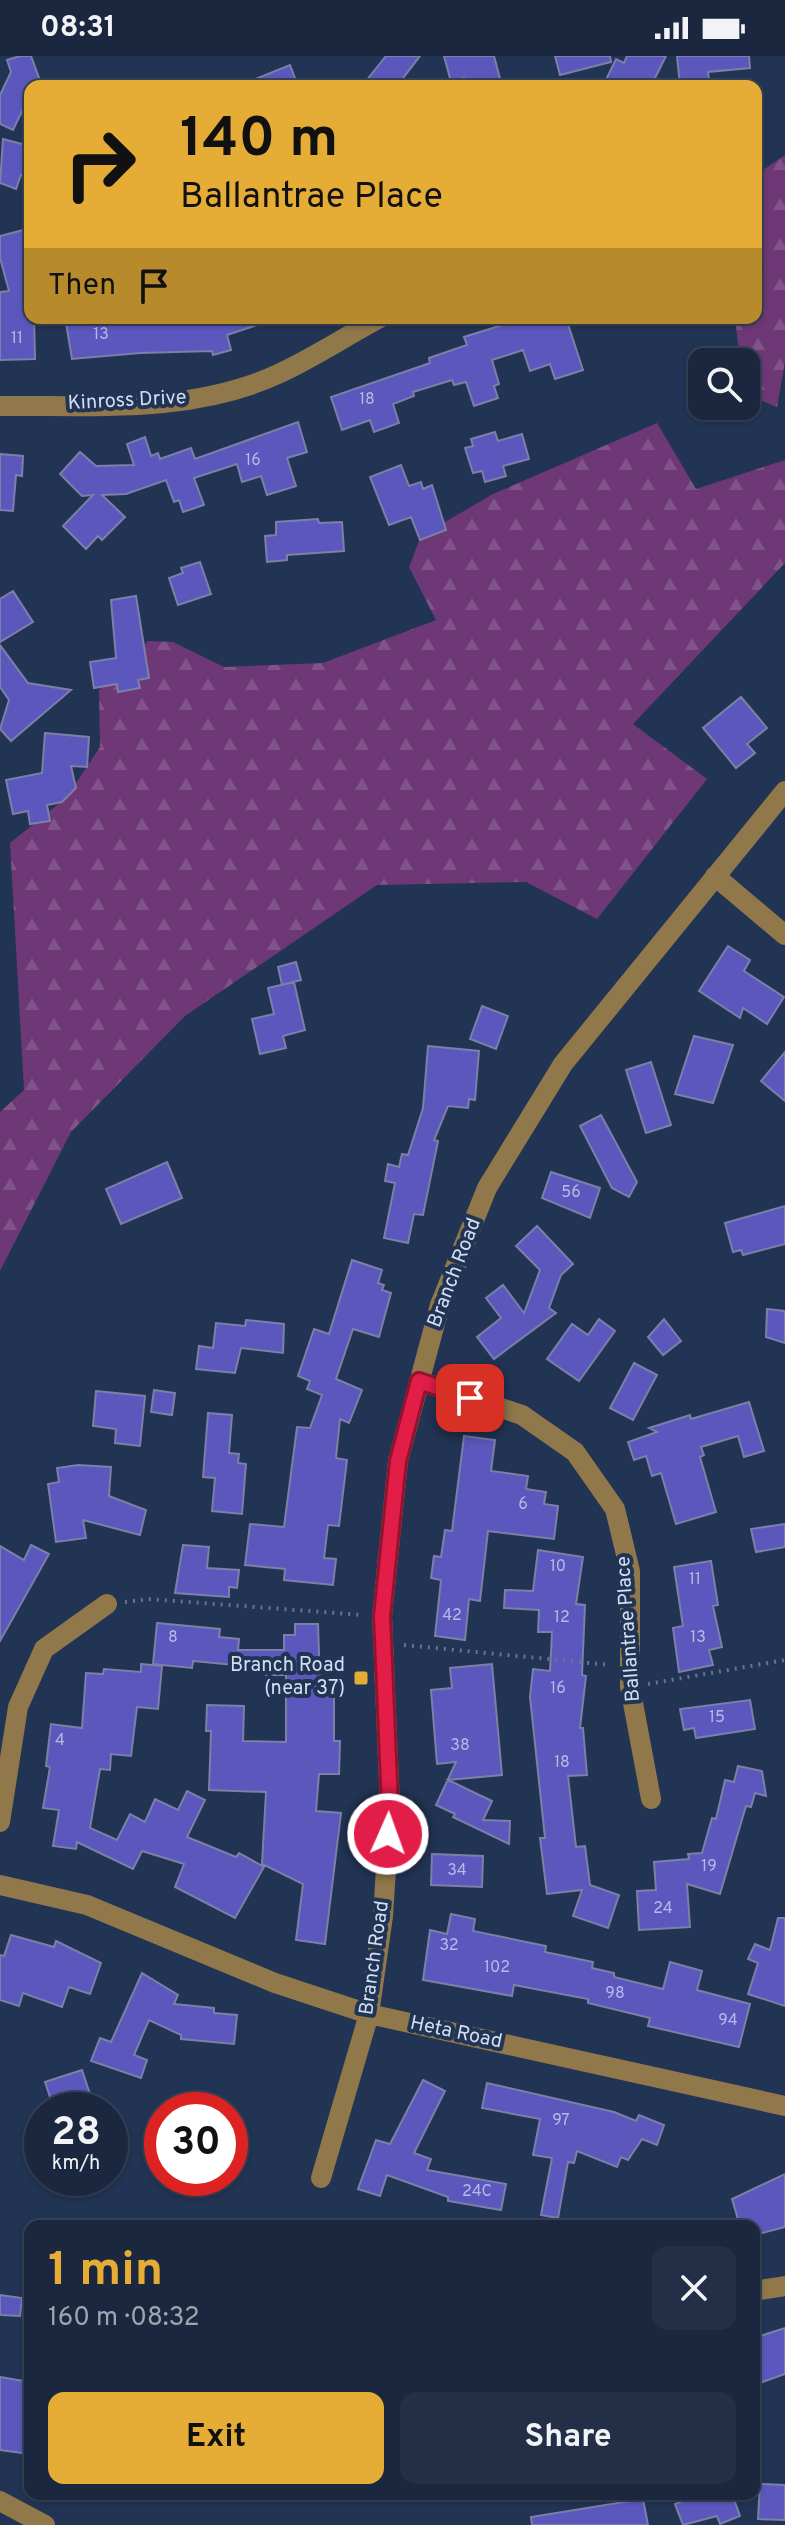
<!DOCTYPE html>
<meta charset="utf-8">
<style>
body{margin:0;font-family:Overpass,sans-serif;background:#232f46;color:#f1f3f6;height:100vh;display:flex;flex-direction:column;font-size:30px;white-space:nowrap}
*{box-sizing:border-box;margin:0}
p{font-size:26px;color:#9fa5b0}
.icon{flex:none;width:44px;height:44px;fill:none;stroke:currentColor;stroke-width:2;stroke-linecap:round;stroke-linejoin:round}
.map{position:relative;flex:1;overflow:hidden}
.sheet{position:absolute;left:24px;top:2164px;width:736px;height:280px;display:flex;flex-direction:column;background:#1a273f;border-radius:16px;box-shadow:0 2px 6px #0004,0 0 0 2px #384459}
.sheet>*{flex:none}
.hud{position:absolute;left:24px;top:24px;width:738px;height:244px;border-radius:16px;box-shadow:0 2px 6px #0004,0 0 0 2px #384459;background:#e5ad36;color:#111;overflow:hidden}
.tools{position:absolute;left:688px;top:292px;display:grid;gap:16px}
.tools a{display:grid;place-items:center;width:72px;height:72px;border-radius:16px;background:#1a273f;box-shadow:0 2px 6px #0004,0 0 0 2px #384459;font-size:40px}
.speed{position:absolute;left:24px;top:2036px;display:flex;gap:16px;font-size:40px;font-weight:700;text-align:center}
.speed>*{display:grid;place-content:center;width:104px;height:104px;border-radius:50%;background:#1a273f;box-shadow:0 2px 6px #0004,0 0 0 2px #384459;line-height:1}
.speed small{font-size:20px;font-weight:400}
.speed .limit{border:12px solid #d22;background:#fff;color:#111}
.pin{position:absolute;display:grid;place-items:center;width:68px;height:68px;color:#fff;margin:-34px;border-radius:16px;box-shadow:0 4px 12px #0006}
.me{position:absolute;width:88px;margin:-44px;rotate:2deg;stroke-linejoin:round;filter:drop-shadow(0 0 6px #0008)}
.turn{display:flex;align-items:center;gap:28px;height:168px;padding:0 24px;font-size:36px}
.turn .icon{width:104px;height:104px;stroke-width:2.5}
.turn b{display:block;font-size:56px;line-height:68px}
.then{display:flex;align-items:center;height:76px;padding:0 24px;background:#0003;gap:16px;font-size:30px}
.round{display:grid;place-items:center;flex:none;width:84px;height:84px;border-radius:16px;background:#232f46}
.overview{display:flex;align-items:center;justify-content:space-between;height:136px;padding:0 24px}
h1{font-size:48px;font-weight:700;line-height:60px;color:#e5ad36}
.cta{display:flex;gap:16px;margin-top:auto;padding:16px 24px}
.cta a{flex:1;height:92px;border-radius:16px;background:#e5ad36;color:#111;font-size:32px;font-weight:700;line-height:92px;text-align:center}
.cta a+a{background:#232f46;color:#f1f3f6}
.status{display:flex;justify-content:space-between;align-items:center;height:56px;padding:0 40px;background:#1a273f;direction:ltr}
.status svg{height:22px;fill:currentColor}
.map>svg:first-child{display:block}
.forest{fill:url(#forest-firs)}
.building{fill:#5c57bd;stroke:#7c7fa8;stroke-width:2}
.lines{fill:none;stroke-linecap:round;stroke-linejoin:round}
.path{stroke:#657591;stroke-width:4;stroke-dasharray:2 6;stroke-linecap:butt}
.minor{stroke:#91784b;stroke-width:20}
.route-casing{stroke:#92132f;stroke-width:20}
.route{stroke:#e11d48;stroke-width:14}
.poi-dot{fill:#e5ad36;stroke:#223454;stroke-width:3}
.labels{text-anchor:middle;dominant-baseline:central;stroke-width:8;stroke-linejoin:round;paint-order:stroke}
.number-label{font-size:16px;fill:#b4bce6}
.street-label{font-size:20px;fill:#d2def3;stroke:#223454}
.poi-label{font-size:20px;fill:#d2def3;stroke:#223454;text-anchor:end}
</style>
<div class="status"><b>08:31</b><svg viewBox="0 0 49 12"><path d="M0 12V9h3v3zM5 12V6h3v6zM10 12V3h3v9zM15 12V0h3v12zM26 1h20v11H26zM47 4h2v5h-2z"/></svg></div>
<div class="map">
<svg width="785" height="2469" viewBox="0 0 785 2469">
<defs>
<pattern id="forest-firs" width="22" height="20" patternUnits="userSpaceOnUse" patternTransform="scale(2)"><rect width="22" height="20" fill="#6d3875"/><path d="M5 1l3.5 6h-7zM16 11l3.5 6h-7z" fill="#815489"/></pattern>
</defs>
<rect width="100%" height="100%" fill="#223454"/>
<path class="forest" d="M785 99V306L777 351 746 338V306H740L735 262H756V119Z
M657 367 696 433 785 404V507L633 668 707 723 597 863 526 826 377 829 185 960 71 1076 0 1215V1056L24 1034 10 787 66 742 100 691 99 634 148 585 173 586 224 611 323 607 436 564 409 511 421 480 493 438Z"/>
<path class="building" d="M20 0H31L42 30H30V52L25 49 13 74 0 68V39L11 16 7 4Z
M386 0H420L400 26 362 30Z
M444 0H494L502 30H466L464 22 451 26Z
M555 0H610L611 6 560 19Z
M627 0H666L651 30H603L616 3 624 7Z
M677 0H749L750 12 708 16 710 30H680Z
M290 9 298 30H241V29Z
M3 83 30 90V122L21 119 16 133 0 127Z
M23 174 26 190 30 189V262H34L35 303 0 304V236L9 235 0 202V180Z
M88 262H269V265L227 279 231 294 213 299 212 295 140 297 72 303 66 267Z
M511 262H566L583 314 555 323 550 308 530 315 523 294 492 304 499 328 494 330 498 342 474 350 466 326 454 329 452 324 413 336 414 340 393 348 399 367 374 376 370 364 342 374 331 341 430 307 429 302 467 289 464 281 512 266Z
M298 366 307 396 287 402 296 430 267 439 261 420 242 426 237 408 194 422 204 449 183 456 179 444 174 446 166 424 126 438 102 439 125 461 102 484 98 480 86 493 63 470 93 439 82 440 60 418 80 396 96 410 134 409 127 388 145 381 151 400 158 397 160 403 191 392 195 403Z
M495 376 498 385 522 378 529 403 503 410 506 420 485 426 482 415 473 417 465 392 473 390 471 383Z
M0 398 23 400 22 420 16 419 13 455 0 454Z
M401 409 409 430 421 426 423 433 432 429 446 474 420 484 411 461 389 469 370 421Z
M318 463 319 467 342 466 344 495 287 499V504L267 506 265 480 276 479V466Z
M200 506 211 538 178 549 169 522 183 517 181 512Z
M13 535 33 566 0 586V543Z
M136 540 149 622 138 624 140 632 118 636 117 628 94 632 90 606 116 602 111 544Z
M0 589 28 627 71 634 11 685 0 673 9 644 0 631Z
M741 641 767 672 747 688 755 697 736 712 703 672Z
M45 677 89 681 87 711 71 710 76 732 62 746 47 749 50 765 30 768 28 755 13 758 6 724 42 717Z
M728 890 750 904 744 915 784 941 767 968 743 952 740 962 699 935Z
M296 906 301 924 282 929 278 911Z
M294 926 305 974 283 980 286 992 260 998 252 963 274 958 268 932Z
M482 950 508 960 496 993 470 983Z
M694 980 733 989 713 1047 675 1038Z
M428 990 479 995 475 1044 469 1043 468 1052 448 1050 434 1084 438 1085 423 1159 414 1158 408 1187 384 1182 395 1127 385 1125 388 1108 399 1111 402 1098 408 1099 423 1052Z
M785 996V1045L761 1025Z
M651 1006 671 1069 646 1077 626 1014Z
M601 1059 637 1126 629 1141 612 1132 580 1070Z
M167 1106 182 1142 121 1168 106 1133Z
M551 1116 600 1132 590 1162 542 1142Z
M785 1150V1188L743 1199 741 1194 733 1196 725 1167Z
M537 1170 573 1208 561 1219 549 1252 556 1257 494 1303 477 1281 501 1262 486 1242 503 1229 524 1257 540 1214 516 1190Z
M352 1204 382 1214 378 1227 384 1229 382 1234 391 1237 379 1281 353 1273 336 1323 362 1334 349 1367 340 1363 336 1402 347 1404 339 1470 328 1469 324 1502 336 1503 333 1529 284 1524 285 1513 245 1509 250 1468 284 1471 297 1371 310 1372 322 1339 307 1333 310 1325 298 1320 314 1273 329 1278Z
M767 1253 785 1255V1287L766 1281Z
M599 1263 615 1275 579 1325 547 1303 572 1268 588 1279Z
M664 1263 681 1285 663 1299 648 1281Z
M246 1264 284 1268 283 1297 241 1292 235 1317 196 1313 199 1290 213 1292 216 1267 245 1270Z
M634 1307 657 1319 633 1364 610 1352Z
M154 1334 175 1337 172 1359 151 1356Z
M96 1335 145 1340 140 1390 115 1387 116 1373 93 1370Z
M749 1346 764 1395 744 1401 738 1380 701 1391 704 1399 700 1401 716 1456 676 1468 661 1417 652 1420 646 1400 634 1404 628 1386 657 1376 649 1372 690 1359 691 1363Z
M208 1357 232 1359 229 1397 239 1398 238 1407 246 1408 242 1458 212 1455 215 1422 203 1421Z
M464 1380 495 1384 491 1415 528 1420 526 1433 546 1436 544 1448 558 1450 554 1483 488 1475 480 1545 469 1543 465 1584 435 1580 441 1524 431 1522 434 1500 441 1501 445 1474 452 1475Z
M78 1409 111 1411 109 1440 146 1454 140 1479 83 1464 86 1482 56 1486 48 1428 59 1426 57 1412Z
M785 1468V1491L756 1496 751 1473Z
M31 1489 49 1498 0 1585V1490L24 1504Z
M183 1489 209 1491 207 1512 239 1514 237 1532 229 1531V1541L175 1537Z
M538 1494 583 1501 576 1548 585 1549 582 1619 586 1620 580 1672H583L587 1719 568 1720 576 1791 585 1790 590 1829 619 1839 608 1872 573 1860 582 1834 547 1838 540 1782H545L530 1641 533 1613 550 1615 552 1576H538L539 1554 504 1552 505 1534 533 1535Z
M711 1505 718 1549 713 1550 722 1591 709 1594 713 1609 679 1616 673 1572 683 1570 674 1511Z
M157 1567 220 1573 219 1581 239 1583 238 1594H284V1579H295V1568H318L320 1626H327L326 1637H334V1685H340L339 1718H319L316 1755 341 1757 325 1888 296 1884 303 1828 262 1808 266 1736 209 1734 211 1675H206L207 1649 244 1650 243 1685 286 1686V1619H266V1612L193 1605 192 1612 153 1608Z
M141 1608 162 1610 158 1653 137 1651 131 1700 111 1698 110 1714 100 1713 90 1772 117 1784 130 1758 145 1766 155 1743 178 1754 187 1735 205 1744 187 1781 236 1801 239 1797 264 1811 235 1862 175 1831 184 1808 142 1795 133 1813 77 1786 76 1793 53 1790 59 1754 43 1752 50 1711 46 1710 51 1668 82 1672 86 1617 103 1618 104 1613 141 1616Z
M492 1608 502 1719 448 1724 492 1745 483 1764 510 1765 509 1788 453 1761 455 1758 436 1749 456 1706 437 1708 431 1634 452 1632 450 1612Z
M750 1644 755 1673 696 1682 694 1672 684 1674 680 1653Z
M738 1710 762 1715 766 1740 755 1737 751 1751 746 1750 720 1838 687 1828 690 1871 639 1874 637 1835 656 1834 654 1806 689 1803 688 1798 702 1797 712 1762 716 1763 725 1724 734 1726Z
M432 1798 483 1800 482 1831 431 1829Z
M451 1858 475 1863 473 1875 546 1890 545 1896 593 1906 592 1912 614 1917V1921L663 1933 670 1906 702 1915 697 1934 750 1948 739 1991 648 1970 650 1962 588 1947V1943L514 1929 512 1940 423 1924 430 1874 447 1878Z
M778 1862H785V1950L748 1938 758 1907 748 1903 755 1888 770 1894Z
M11 1879 54 1891 56 1885 101 1907 90 1938 69 1931 62 1951 23 1937 19 1950 0 1944V1899L4 1900Z
M142 1917 178 1939 174 1948 214 1952V1957L237 1959 234 1988 181 1983V1979L149 1964 134 1999 147 2004 141 2022 91 2005 100 1982 111 1986Z
M82 2014 91 2041 54 2053 45 2026Z
M423 2024 445 2035 414 2097 431 2103 427 2114 506 2128 501 2154 448 2145V2141L387 2119 380 2140 358 2133 376 2084 390 2088Z
M487 2027 614 2056 636 2065 639 2059 664 2069 657 2089 642 2083 628 2104 621 2101 617 2111 577 2095 574 2107 568 2106 558 2162 541 2159 552 2102 533 2099 540 2063 482 2052Z
M785 2118V2171L754 2179V2170H740L732 2143Z
M0 2239 22 2242 20 2260 0 2259Z
M785 2272V2318L754 2329V2282Z
M0 2321 30 2326V2398L0 2394Z
M760 2428 785 2429V2464L758 2463Z
M700 2438H732L740 2460 720 2468 717 2460 683 2469 675 2448Z
M643 2443 648 2469H532L531 2461Z"/>
<g class="lines">
<path class="path" d="M125 1546 148 1543 363 1559
M404 1589 611 1609
M648 1628 785 1604"/>
<path class="minor" d="M0 350C92 349 192 358 278 318 313 302 346 280 380 262
M715 820 785 879
M419 1325 522 1359 575 1396 615 1453 630 1515V1631L651 1743
M0 1766 18 1651 44 1593 107 1548
M0 1829 87 1849 275 1927 369 1958 785 2050
M321 2122 369 1958 383 1860 390 1750 382 1560 398 1405 440 1249 487 1132 563 1008 785 735
M754 2235 785 2230
M0 2445 45 2469"/>
</g>
<g class="lines">
<defs>
<path id="route" d="M388 1778 390 1750 382 1560 398 1405 419 1325 470 1342"/>
</defs>
<use href="#route" class="route-casing"/>
<use href="#route" class="route"/>
</g>
<rect class="poi-dot" x="353" y="1614" width="16" height="16" rx="4"/>
<g class="labels">
<g class="number-label">
<text x="101" y="279">13</text>
<text x="17" y="283">11</text>
<text x="367" y="344">18</text>
<text x="253" y="405">16</text>
<text x="571" y="1137">56</text>
<text x="523" y="1449">6</text>
<text x="558" y="1511">10</text>
<text x="695" y="1524">11</text>
<text x="452" y="1560">42</text>
<text x="562" y="1562">12</text>
<text x="173" y="1582">8</text>
<text x="698" y="1582">13</text>
<text x="558" y="1633">16</text>
<text x="717" y="1662">15</text>
<text x="60" y="1685">4</text>
<text x="460" y="1690">38</text>
<text x="562" y="1707">18</text>
<text x="709" y="1811">19</text>
<text x="457" y="1815">34</text>
<text x="663" y="1853">24</text>
<text x="449" y="1890">32</text>
<text x="497" y="1912">102</text>
<text x="615" y="1938">98</text>
<text x="728" y="1965">94</text>
<text x="561" y="2065">97</text>
<text x="477" y="2136">24C</text>
</g>
<g class="street-label">
<text transform="translate(127 345) rotate(-3)">Kinross Drive</text>
<text transform="translate(455 1217) rotate(-69)">Branch Road</text>
<text transform="translate(629 1573) rotate(-94)">Ballantrae Place</text>
<text transform="translate(375 1902) rotate(-82)">Branch Road</text>
<text transform="translate(456 1977) rotate(12)">Heta Road</text>
</g>
<g class="poi-label">
<text x="345" y="1610">Branch Road<tspan x="345" dy="23">(near 37)</tspan></text>
</g>
</g>
</svg>
<div class="tools">
<a><svg class="icon" aria-label="search" viewBox="0 0 24 24"><circle cx="10" cy="10" r="6"/><path d="M15 15l6 6"/></svg></a>
</div>
<div class="speed"><div>28<small>km/h</small></div><div class="limit">30</div></div>
<div class="pin" style="left:470px;top:1342px;background:#d93025"><svg class="icon" aria-label="arrive" viewBox="0 0 24 24"><path d="M6 21V4h12l-3 4 3 4H6"/></svg></div>
<svg class="me" style="left:388px;top:1778px" viewBox="-20 -20 40 40"><circle r="17" fill="#e11d48" stroke="#fff" stroke-width="3"/><path d="M0-11L8 9 0 5-8 9z" fill="#fff"/></svg>
<div class="hud">
<div class="turn"><svg class="icon" aria-label="right" viewBox="0 0 24 24"><path d="M7 20v-9h11M14 6l5 5-5 5"/></svg><div><b>140 m</b>Ballantrae Place</div></div>
<div class="then">Then<svg class="icon" aria-label="arrive" viewBox="0 0 24 24"><path d="M6 21V4h12l-3 4 3 4H6"/></svg></div>
</div>
<section class="sheet">
<div class="overview"><div><h1>1 min</h1><p>160 m · 08:32</p></div><a class="round"><svg class="icon" aria-label="close" viewBox="0 0 24 24"><path d="M6 6l12 12M18 6L6 18"/></svg></a></div>
<div class="cta"><a>Exit</a><a>Share</a></div>
</section>
</div>
